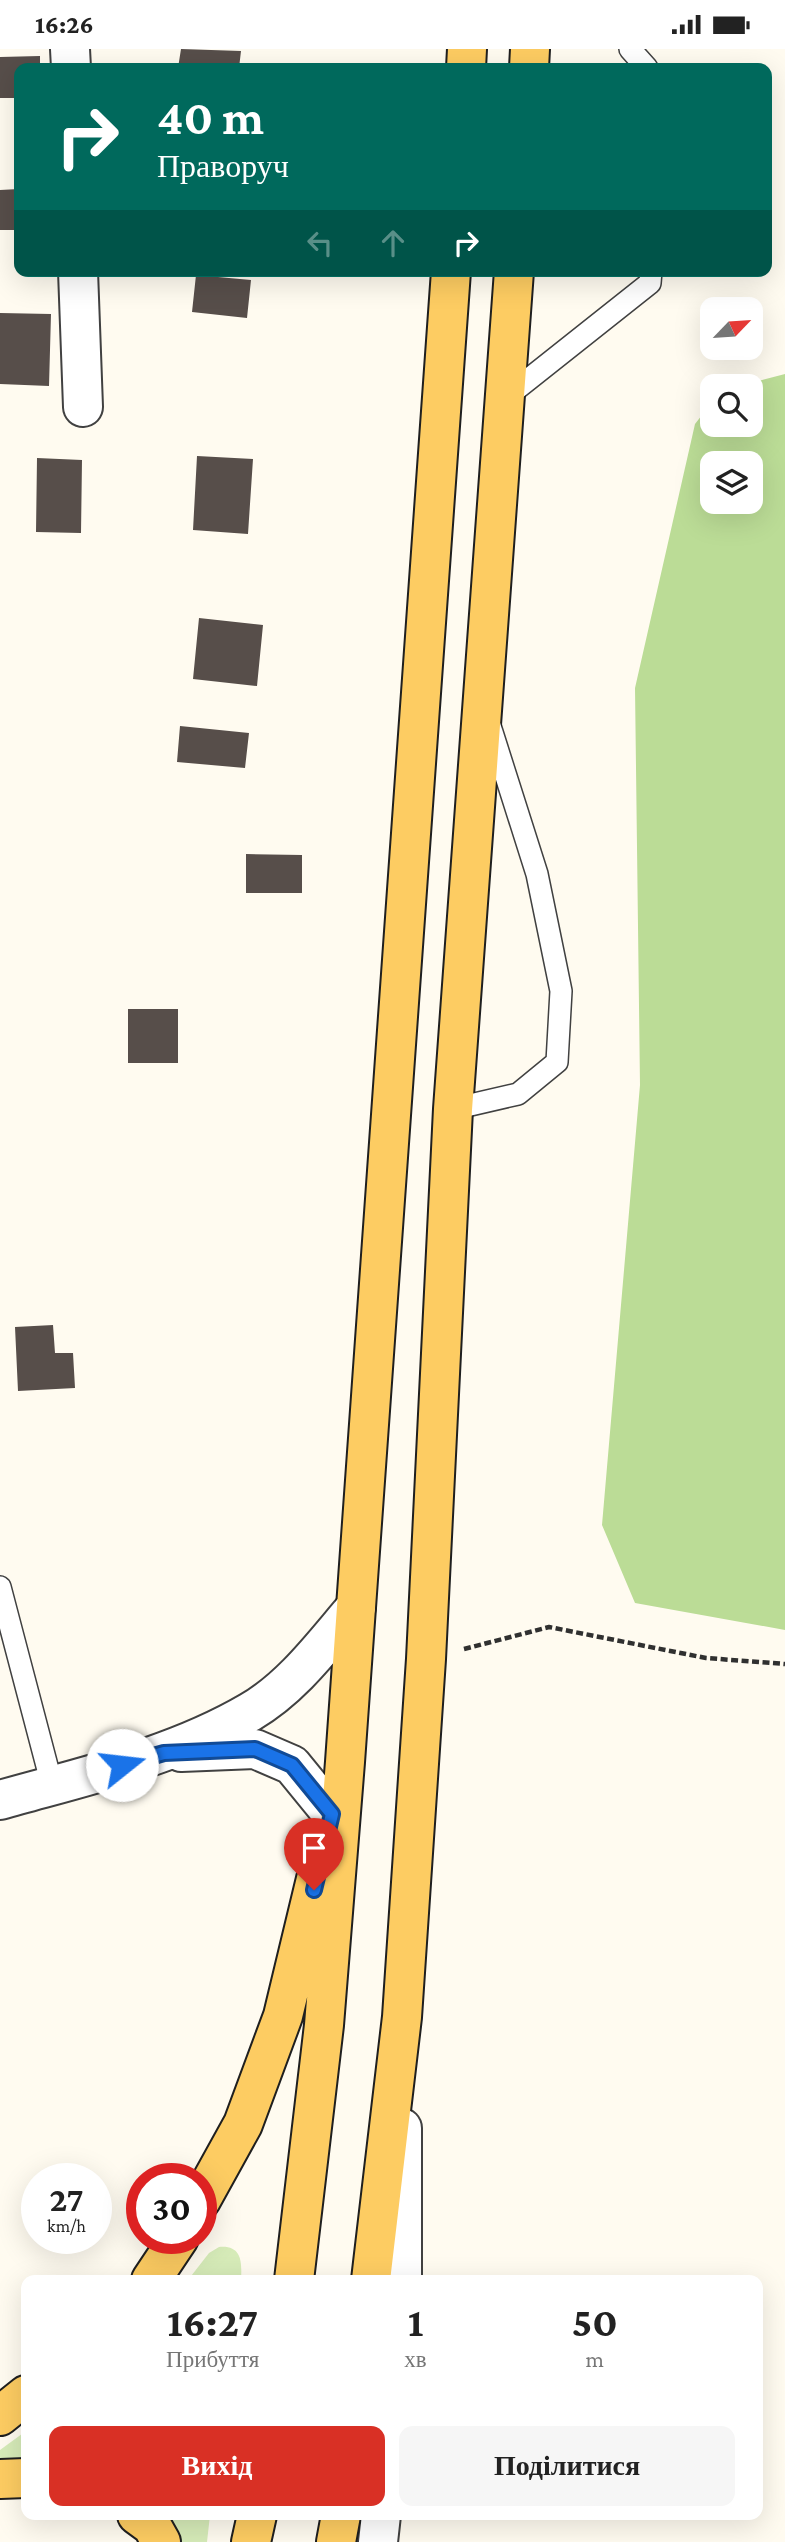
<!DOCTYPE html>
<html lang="uk">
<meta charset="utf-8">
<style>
body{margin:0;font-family:"Crimson Pro",serif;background:#f6f6f6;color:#222;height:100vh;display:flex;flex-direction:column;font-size:26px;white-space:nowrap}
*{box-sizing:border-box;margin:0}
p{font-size:23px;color:#767676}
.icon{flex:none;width:38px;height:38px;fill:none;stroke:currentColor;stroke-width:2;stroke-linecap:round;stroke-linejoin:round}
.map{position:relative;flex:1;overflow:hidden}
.side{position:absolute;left:21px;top:2226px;width:742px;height:245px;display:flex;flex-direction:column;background:#fff;border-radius:14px;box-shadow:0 7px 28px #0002}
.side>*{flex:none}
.guide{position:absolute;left:14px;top:14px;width:758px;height:214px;border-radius:14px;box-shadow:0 7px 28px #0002;background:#00695c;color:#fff;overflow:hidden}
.needle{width:46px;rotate:65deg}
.fabs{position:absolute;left:700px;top:248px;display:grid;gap:14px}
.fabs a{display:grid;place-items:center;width:63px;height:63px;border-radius:14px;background:#fff;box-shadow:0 7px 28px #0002;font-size:35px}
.speed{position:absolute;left:21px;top:2114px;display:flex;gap:14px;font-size:35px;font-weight:700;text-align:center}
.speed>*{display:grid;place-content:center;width:91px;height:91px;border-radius:50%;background:#fff;box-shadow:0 7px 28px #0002;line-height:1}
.speed small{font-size:18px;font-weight:400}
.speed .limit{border:10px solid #d22;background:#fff;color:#111}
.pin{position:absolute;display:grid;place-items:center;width:60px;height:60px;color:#fff;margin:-72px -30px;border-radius:50% 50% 50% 0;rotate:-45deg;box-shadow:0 0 7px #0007}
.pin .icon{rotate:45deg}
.me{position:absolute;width:77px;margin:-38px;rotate:74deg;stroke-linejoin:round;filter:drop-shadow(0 0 5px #0008)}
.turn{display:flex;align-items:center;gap:24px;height:147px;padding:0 28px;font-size:32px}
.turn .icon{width:91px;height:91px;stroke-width:2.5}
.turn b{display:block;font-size:49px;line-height:60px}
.lanes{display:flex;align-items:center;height:66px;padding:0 28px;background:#0003;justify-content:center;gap:35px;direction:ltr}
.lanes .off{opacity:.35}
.eta{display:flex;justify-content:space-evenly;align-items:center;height:119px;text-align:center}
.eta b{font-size:42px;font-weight:700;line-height:49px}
.primary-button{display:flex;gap:14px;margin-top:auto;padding:14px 28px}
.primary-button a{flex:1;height:80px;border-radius:14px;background:#d93025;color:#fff;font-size:28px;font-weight:700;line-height:80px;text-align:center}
.primary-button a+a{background:#f6f6f6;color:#222}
.status{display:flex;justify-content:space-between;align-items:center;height:49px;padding:0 35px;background:#fff;direction:ltr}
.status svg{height:19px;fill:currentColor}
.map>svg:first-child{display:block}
.green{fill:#d6ebb8}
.forest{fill:#bbdc96;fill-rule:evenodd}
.building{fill:#574e4a}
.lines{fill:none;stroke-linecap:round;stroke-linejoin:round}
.service-casing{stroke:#414141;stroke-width:24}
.minor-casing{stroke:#414141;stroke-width:42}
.tertiary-casing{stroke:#414141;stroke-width:42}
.primary-casing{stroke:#1f1f1f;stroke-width:42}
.path{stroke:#303030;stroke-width:4.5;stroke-dasharray:7 3.5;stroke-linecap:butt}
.service{stroke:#fff;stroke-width:21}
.minor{stroke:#fff;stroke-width:38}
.tertiary{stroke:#fff;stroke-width:38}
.primary{stroke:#fdcc62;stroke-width:38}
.route-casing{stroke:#114b97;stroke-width:18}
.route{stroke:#1a73e8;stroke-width:12}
</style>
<div class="status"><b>16:26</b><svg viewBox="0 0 49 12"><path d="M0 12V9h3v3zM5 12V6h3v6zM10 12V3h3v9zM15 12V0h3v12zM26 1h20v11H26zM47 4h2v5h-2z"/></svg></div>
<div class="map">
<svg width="785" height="2493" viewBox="0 0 785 2493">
<rect width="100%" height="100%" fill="#fffbf0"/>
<path class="green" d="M219 2198C242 2196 242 2213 241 2231H188L209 2204Z
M26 2382V2410L0 2414V2401Z
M162 2466H210L207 2493H182Z"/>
<path class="forest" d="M785 325V1581L635 1554 602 1476 640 1036 635 639 695 375 712 353V376H751V338H736ZM712 415H751V453H712Z"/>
<path class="building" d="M181 0 241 2 239 19H178Z
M40 7V19H19V49H0V8Z
M19 140V181H0V141Z
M196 226 251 231 247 269 192 263Z
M0 264 51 265 49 337 0 335Z
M197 407 253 410 248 485 193 481Z
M37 409 82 411 81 484 36 483Z
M199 569 263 576 257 637 193 630Z
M180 677 249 684 245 719 177 713Z
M246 805 302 806V844H246Z
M128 960H178V1014H128Z
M53 1276 55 1304H73L75 1339 18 1342 15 1278Z"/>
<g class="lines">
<defs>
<path id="service" d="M630 0 647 19
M505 349 650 234 651 222
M453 1060 518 1045 557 1013 561 942 537 825 490 677
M0 1538 52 1736"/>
<path id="minor" d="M70 0 71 19
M78 222 83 358
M181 1703 255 1700 292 1716 332 1765
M0 1751C85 1727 173 1708 250 1663 293 1638 324 1595 356 1558"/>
<path id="tertiary" d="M402 2079V2231
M378 2493 381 2466"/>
<path id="primary" d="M466 19 467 0
M529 19 530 0
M201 2151 243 2075 283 1967 316 1830
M151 2231 179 2189
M294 2231 324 1976 345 1713 451 222
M371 2231 402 1968 426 1610 453 1060 514 222
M0 2367 26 2346
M0 2430 26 2429
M137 2466 152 2477 161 2493
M251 2493 257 2466
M336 2493 341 2466"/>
</defs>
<use href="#service" class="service-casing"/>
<use href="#minor" class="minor-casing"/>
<use href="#tertiary" class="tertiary-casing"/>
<use href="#primary" class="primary-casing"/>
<path class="path" d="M464 1600 549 1578 706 1609 785 1615"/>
<use href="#service" class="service"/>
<use href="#minor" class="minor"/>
<use href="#tertiary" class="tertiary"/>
<use href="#primary" class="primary"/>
</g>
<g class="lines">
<defs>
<path id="route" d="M122 1716 164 1704 255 1700 292 1716 332 1765 314 1841"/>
</defs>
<use href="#route" class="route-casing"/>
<use href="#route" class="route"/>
</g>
</svg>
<div class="fabs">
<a><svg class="needle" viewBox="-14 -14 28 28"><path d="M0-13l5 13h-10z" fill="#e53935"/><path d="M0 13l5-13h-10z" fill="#767676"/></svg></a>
<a><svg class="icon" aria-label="search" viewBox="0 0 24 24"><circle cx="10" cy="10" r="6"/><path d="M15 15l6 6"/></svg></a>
<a><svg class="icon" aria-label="layers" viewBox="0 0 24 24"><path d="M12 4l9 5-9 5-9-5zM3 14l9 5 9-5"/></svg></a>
</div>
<div class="speed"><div>27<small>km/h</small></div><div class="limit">30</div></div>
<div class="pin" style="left:314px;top:1841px;background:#d93025"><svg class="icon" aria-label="arrive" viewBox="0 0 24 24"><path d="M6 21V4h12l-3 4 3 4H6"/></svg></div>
<svg class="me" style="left:122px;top:1716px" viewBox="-20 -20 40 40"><circle r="19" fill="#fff"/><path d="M0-13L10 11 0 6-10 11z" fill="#1a73e8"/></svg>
<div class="guide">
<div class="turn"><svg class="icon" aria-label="right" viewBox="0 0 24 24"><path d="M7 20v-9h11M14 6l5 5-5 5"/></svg><div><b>40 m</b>Праворуч</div></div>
<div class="lanes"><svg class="icon off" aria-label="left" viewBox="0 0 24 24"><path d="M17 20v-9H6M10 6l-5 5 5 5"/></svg><svg class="icon off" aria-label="ahead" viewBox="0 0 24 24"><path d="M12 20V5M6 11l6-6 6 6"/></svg><svg class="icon" aria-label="right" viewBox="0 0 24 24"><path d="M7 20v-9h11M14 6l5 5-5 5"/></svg></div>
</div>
<section class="side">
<div class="eta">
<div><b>16:27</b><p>Прибуття</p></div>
<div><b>1</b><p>хв</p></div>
<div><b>50</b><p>m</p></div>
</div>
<div class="primary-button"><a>Вихід</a><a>Поділитися</a></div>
</section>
</div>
